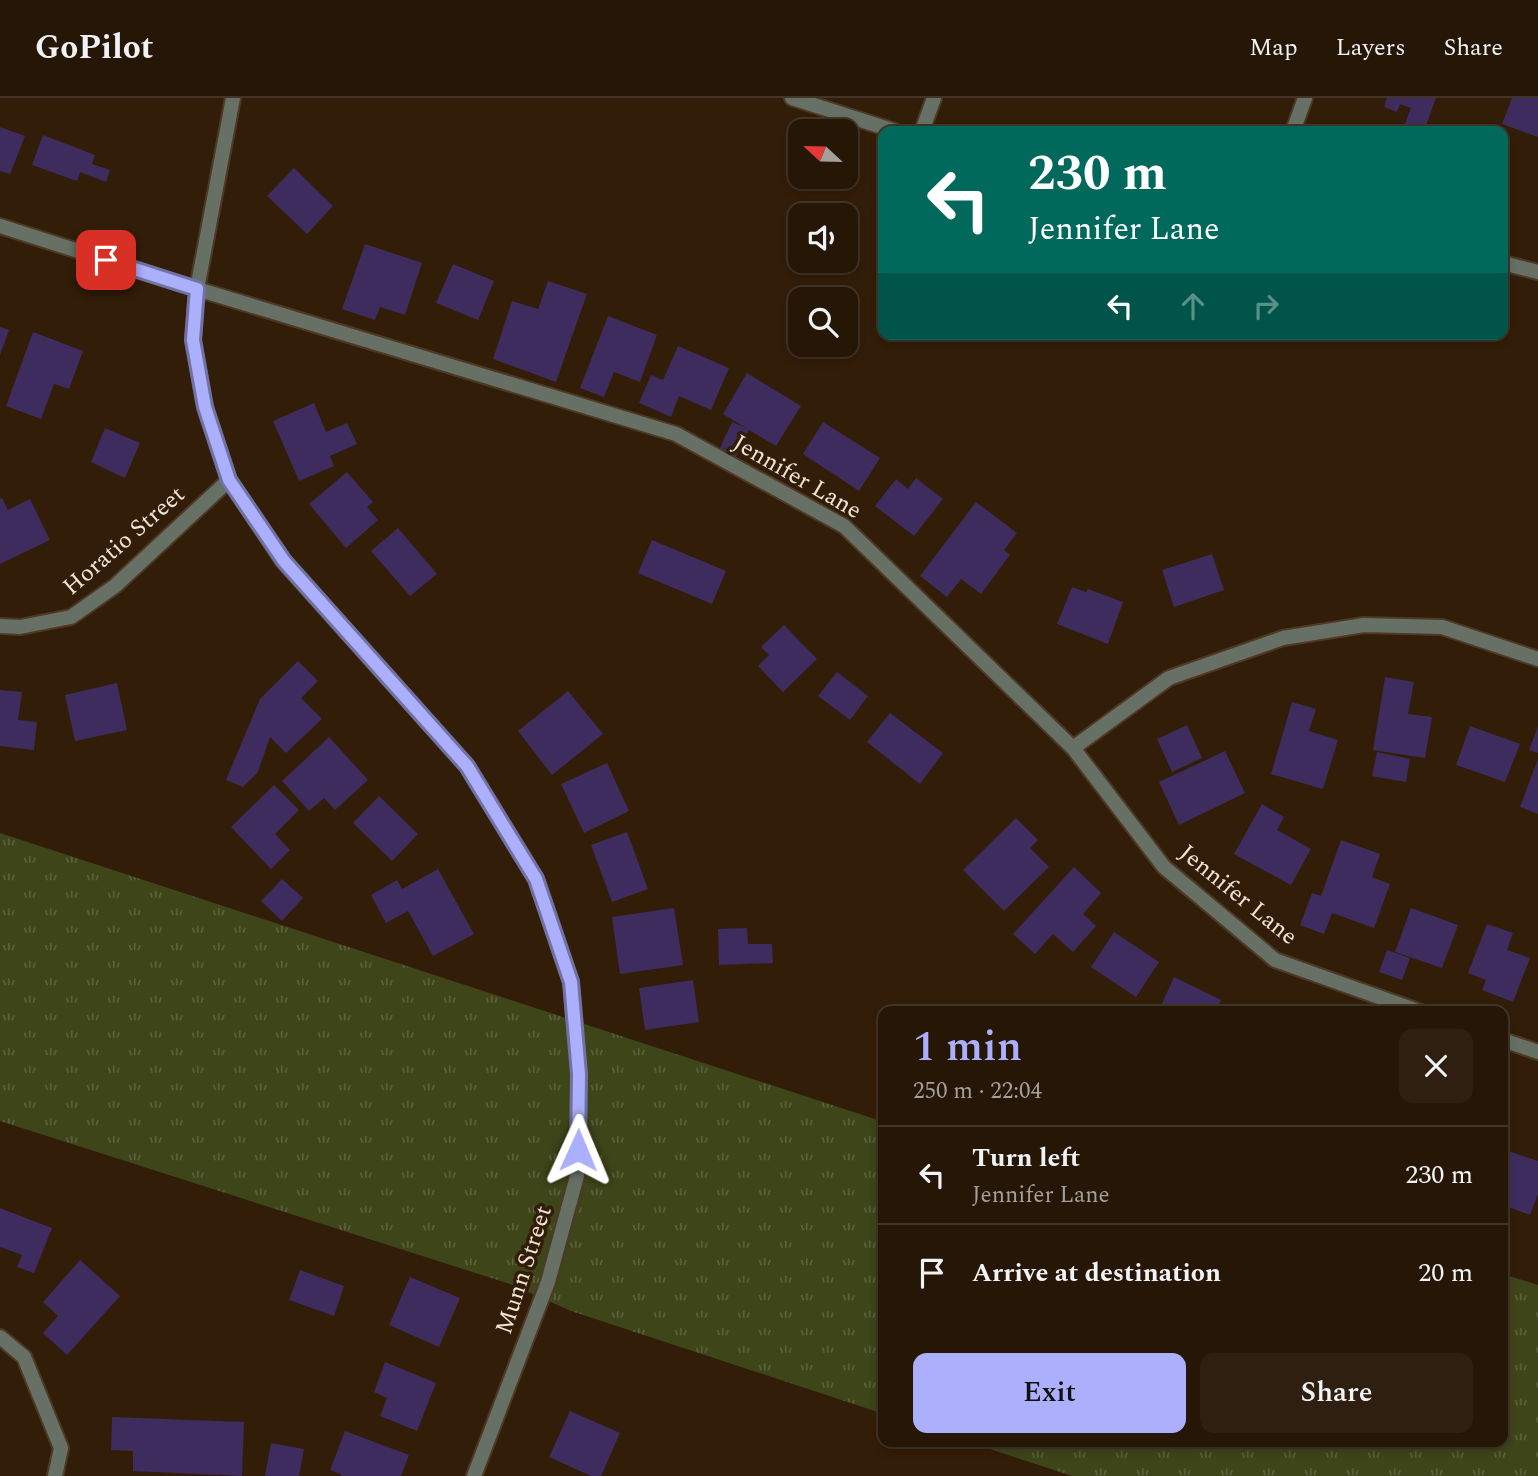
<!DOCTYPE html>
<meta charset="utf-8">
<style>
body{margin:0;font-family:Spectral,serif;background:#2e1f10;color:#f1f3f6;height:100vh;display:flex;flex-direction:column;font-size:26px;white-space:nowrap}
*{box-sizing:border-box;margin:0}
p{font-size:23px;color:#a49f9b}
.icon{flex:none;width:38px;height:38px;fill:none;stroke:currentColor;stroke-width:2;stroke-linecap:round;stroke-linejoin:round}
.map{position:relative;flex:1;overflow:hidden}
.side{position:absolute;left:878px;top:908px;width:630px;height:441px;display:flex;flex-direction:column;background:#261606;border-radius:14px;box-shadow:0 4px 10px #0003,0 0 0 2px #423528}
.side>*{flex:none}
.guide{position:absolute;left:878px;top:28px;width:630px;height:214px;border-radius:14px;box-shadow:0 4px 10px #0003,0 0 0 2px #423528;background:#00695c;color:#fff;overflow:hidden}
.needle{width:46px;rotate:292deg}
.tools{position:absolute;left:788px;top:21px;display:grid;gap:14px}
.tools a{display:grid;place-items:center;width:70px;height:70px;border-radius:14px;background:#261606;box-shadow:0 4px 10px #0003,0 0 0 2px #423528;font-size:35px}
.pin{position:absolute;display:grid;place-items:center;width:60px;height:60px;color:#fff;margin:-30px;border-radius:14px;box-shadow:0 4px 10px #0006}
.me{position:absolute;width:77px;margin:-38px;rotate:1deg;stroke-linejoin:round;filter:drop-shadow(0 0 5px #0008)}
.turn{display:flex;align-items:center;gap:24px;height:147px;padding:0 35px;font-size:32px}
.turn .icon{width:91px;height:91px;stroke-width:2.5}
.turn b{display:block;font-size:49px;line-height:60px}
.lanes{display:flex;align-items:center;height:66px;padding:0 35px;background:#0003;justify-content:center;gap:35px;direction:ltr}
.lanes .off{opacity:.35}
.round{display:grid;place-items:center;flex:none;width:74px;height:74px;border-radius:14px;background:#2e1f10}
.overview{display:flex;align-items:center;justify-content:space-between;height:119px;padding:0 35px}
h1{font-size:42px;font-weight:600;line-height:52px;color:#acaffb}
.button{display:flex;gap:14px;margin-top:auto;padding:14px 35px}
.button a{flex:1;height:80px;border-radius:14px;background:#acaffb;color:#111;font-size:28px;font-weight:600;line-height:80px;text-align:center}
.button a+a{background:#2e1f10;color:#f1f3f6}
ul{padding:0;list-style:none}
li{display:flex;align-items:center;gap:21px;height:98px;padding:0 35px;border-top:2px solid #423528}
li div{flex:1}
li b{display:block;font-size:26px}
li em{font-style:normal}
header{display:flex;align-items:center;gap:42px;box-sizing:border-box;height:98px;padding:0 35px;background:#261606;border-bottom:2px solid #423528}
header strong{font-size:33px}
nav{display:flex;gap:38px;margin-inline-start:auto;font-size:24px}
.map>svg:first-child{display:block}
.grass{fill:url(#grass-tufts)}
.building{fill:#3d2c5d}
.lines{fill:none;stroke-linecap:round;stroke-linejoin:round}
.street-casing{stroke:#4d3925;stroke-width:18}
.street{stroke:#677064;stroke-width:14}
.route-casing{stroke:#7072a3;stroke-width:18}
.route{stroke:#acaffb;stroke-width:12}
.labels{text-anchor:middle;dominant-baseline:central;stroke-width:7;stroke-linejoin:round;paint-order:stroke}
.street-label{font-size:24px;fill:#f2e4d8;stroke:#321d08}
</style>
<header>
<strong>GoPilot</strong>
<nav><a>Map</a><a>Layers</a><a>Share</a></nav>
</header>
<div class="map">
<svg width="1538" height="1378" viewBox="0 0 1538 1378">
<defs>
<pattern id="grass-tufts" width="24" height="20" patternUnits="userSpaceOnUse" patternTransform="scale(1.75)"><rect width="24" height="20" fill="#3e4519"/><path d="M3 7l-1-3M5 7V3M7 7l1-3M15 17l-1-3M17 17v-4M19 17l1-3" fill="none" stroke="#5a603a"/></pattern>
</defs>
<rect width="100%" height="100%" fill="#321d08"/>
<path class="grass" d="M0 735 884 1024V1316L571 1213 510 1186 0 1023Z
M1503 1176 1538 1187V1378H1072L969 1344H1503Z"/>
<path class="building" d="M1387 0H1436L1424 33 1404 28 1411 10 1400 6 1397 14 1384 9Z
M1512 0H1538V39L1502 26Z
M0 29 25 38 10 76 0 73Z
M43 37 95 57 92 66 110 72 106 84 80 74 77 83 32 67Z
M294 70 333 108 307 136 267 98Z
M365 146 422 165 405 217 380 209 375 222 342 211Z
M453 166 494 183 478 222 436 205Z
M548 183 587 196 556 284 493 261 512 203 538 211Z
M608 218 657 237 640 284 614 274 604 299 580 290Z
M0 229 9 232 0 257Z
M33 234 83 253 69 291 54 286 41 321 6 308Z
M678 248 729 270 711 312 679 298 671 319 639 305 651 277 663 282Z
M747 275 801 308 776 348 749 332 735 361 719 352 732 324 746 330 723 316Z
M314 305 326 334 347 325 357 346 330 358 334 368 299 383 273 323Z
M823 324 880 360 859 393 803 356Z
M105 330 140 345 125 380 91 364Z
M347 374 373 404 367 409 378 422 346 450 309 406Z
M916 380 943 401 914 438 875 408 896 381 908 391Z
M2 400 8 412 30 401 50 442 0 466V401Z
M976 404 1017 435 1004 452 1010 457 981 496 961 481 947 499 920 478Z
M398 430 437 476 410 498 371 453Z
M652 442 726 473 712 506 638 475Z
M1212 456 1224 492 1174 509 1162 472Z
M1072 489 1086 494 1088 491 1123 504 1108 546 1057 526Z
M784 527 817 561 783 594 758 568 769 557 761 549Z
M298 563 318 583 301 600 322 621 286 655 270 639 258 674 243 689 226 682 260 601Z
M837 574 868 598 850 622 818 598Z
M1385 579 1414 584 1408 616 1432 619 1425 660 1373 652Z
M117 585 127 632 75 643 65 597Z
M0 592 22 594 18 622 37 624 34 652 0 648Z
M568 593 603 636 552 677 518 633Z
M1292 604 1316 611 1309 633 1338 642 1323 691 1271 676Z
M890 615 943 655 920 686 867 644Z
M1187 627 1202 660 1172 674 1157 641Z
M1470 628 1520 646 1505 684 1456 667Z
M1538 628V655L1529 652Z
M329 639 368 682 335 712 324 700 309 713 282 683Z
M1225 653 1245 695 1179 727 1159 684Z
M1377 654 1410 661 1406 684 1372 678Z
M1538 661V716L1520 709Z
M607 665 629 713 584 735 561 686Z
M274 687 299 712 275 736 290 752 271 771 231 729Z
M379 698 418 736 392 763 353 725Z
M1262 706 1284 719 1277 732 1311 751 1291 787 1234 756Z
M1016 720 1038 742 1030 750 1049 769 1004 813 963 772Z
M627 734 648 791 612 804 591 747Z
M1341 742 1380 756 1372 779 1390 786 1374 830 1332 815 1324 836 1300 827 1312 795 1321 798Z
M1074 769 1101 795 1083 816 1096 828 1073 854 1053 836 1035 856 1013 836Z
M438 771 474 836 433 858 408 813 386 825 371 797 397 782 402 791Z
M282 781 303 800 282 823 261 803Z
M674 810 683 867 620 876 612 819Z
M1411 810 1458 827 1442 870 1395 854Z
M1487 826 1513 835 1507 852 1530 860 1513 904 1482 892 1486 882 1468 875Z
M747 830 748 846H772L773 865 719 867 718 831Z
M1114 834 1159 864 1136 899 1091 869Z
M1387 852 1410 860 1402 882 1379 874Z
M1174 879 1221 902 1215 914H1158Z
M693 882 699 924 645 932 639 890Z
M1503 1051 1538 1063V1096L1530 1117 1503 1107Z
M0 1110 52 1130 34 1175 17 1169 22 1157 0 1149Z
M80 1162 120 1198 67 1257 43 1235 58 1218 43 1204Z
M300 1172 344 1188 334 1218 289 1202Z
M410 1179 460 1200 439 1249 389 1227Z
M385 1264 436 1285 417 1333 380 1318 387 1300 374 1294Z
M570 1313 620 1335 601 1378H591L549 1359Z
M112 1319 244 1324 242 1378 133 1373V1353L111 1352Z
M345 1333 409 1357 401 1378H341V1376L330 1372Z
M271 1345 304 1351 299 1378H265Z"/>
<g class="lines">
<defs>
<path id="street" d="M233 0 197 191 193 242 205 309 229 382 283 463 467 668 536 781 571 884 579 976 577 1078 548 1184 474 1378
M792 0 895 33
M922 33 934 0
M1293 33 1305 0
M0 128 197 191 676 336 844 428 1073 650 1164 769 1275 862 1421 914
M1503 165 1538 174
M0 528 20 529 71 519 115 488 229 382
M1073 650 1169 580 1283 540 1364 527 1442 529 1538 561
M1503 942 1538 954
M0 1239 24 1259 61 1350 55 1378"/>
</defs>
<use href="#street" class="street-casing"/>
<use href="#street" class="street"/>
</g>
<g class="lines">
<defs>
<path id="route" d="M106 162 197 191 193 242 205 309 229 382 284 463 467 668 536 781 571 884 579 976 578 1052"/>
</defs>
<use href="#route" class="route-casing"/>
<use href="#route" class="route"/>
</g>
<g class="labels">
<g class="street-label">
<text transform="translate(797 379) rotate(30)">Jennifer Lane</text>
<text transform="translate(124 443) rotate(-41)">Horatio Street</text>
<text transform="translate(1238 797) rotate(39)">Jennifer Lane</text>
<text transform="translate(524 1172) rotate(-72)">Munn Street</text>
</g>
</g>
</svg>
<div class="tools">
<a><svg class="needle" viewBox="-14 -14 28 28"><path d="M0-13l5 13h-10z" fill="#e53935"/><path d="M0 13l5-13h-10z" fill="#a49f9b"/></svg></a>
<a><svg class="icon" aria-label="sound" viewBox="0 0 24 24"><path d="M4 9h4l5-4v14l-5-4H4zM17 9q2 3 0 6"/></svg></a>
<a><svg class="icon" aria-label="search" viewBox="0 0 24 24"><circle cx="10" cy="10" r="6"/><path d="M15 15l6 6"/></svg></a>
</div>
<div class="pin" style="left:106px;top:162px;background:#d93025"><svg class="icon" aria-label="arrive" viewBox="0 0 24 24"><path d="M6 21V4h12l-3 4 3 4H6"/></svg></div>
<svg class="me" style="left:578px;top:1052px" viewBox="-20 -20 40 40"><path d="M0-17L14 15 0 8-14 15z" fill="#acaffb" stroke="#fff" stroke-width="4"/></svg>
<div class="guide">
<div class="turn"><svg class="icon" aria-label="left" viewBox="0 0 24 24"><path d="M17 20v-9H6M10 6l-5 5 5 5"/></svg><div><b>230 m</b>Jennifer Lane</div></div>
<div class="lanes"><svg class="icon" aria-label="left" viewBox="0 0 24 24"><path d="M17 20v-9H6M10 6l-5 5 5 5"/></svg><svg class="icon off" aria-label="ahead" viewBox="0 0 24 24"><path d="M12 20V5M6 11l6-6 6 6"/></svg><svg class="icon off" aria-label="right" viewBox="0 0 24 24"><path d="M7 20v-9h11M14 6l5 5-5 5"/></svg></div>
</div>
<section class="side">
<div class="overview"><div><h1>1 min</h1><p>250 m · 22:04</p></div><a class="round"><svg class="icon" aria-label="close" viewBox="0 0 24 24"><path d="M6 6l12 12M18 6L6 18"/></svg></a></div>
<ul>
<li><svg class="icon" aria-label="left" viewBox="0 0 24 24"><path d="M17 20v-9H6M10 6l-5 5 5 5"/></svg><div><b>Turn left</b><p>Jennifer Lane</p></div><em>230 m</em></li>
<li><svg class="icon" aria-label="arrive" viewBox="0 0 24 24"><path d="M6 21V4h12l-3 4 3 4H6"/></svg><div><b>Arrive at destination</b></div><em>20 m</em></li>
</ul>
<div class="button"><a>Exit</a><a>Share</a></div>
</section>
</div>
